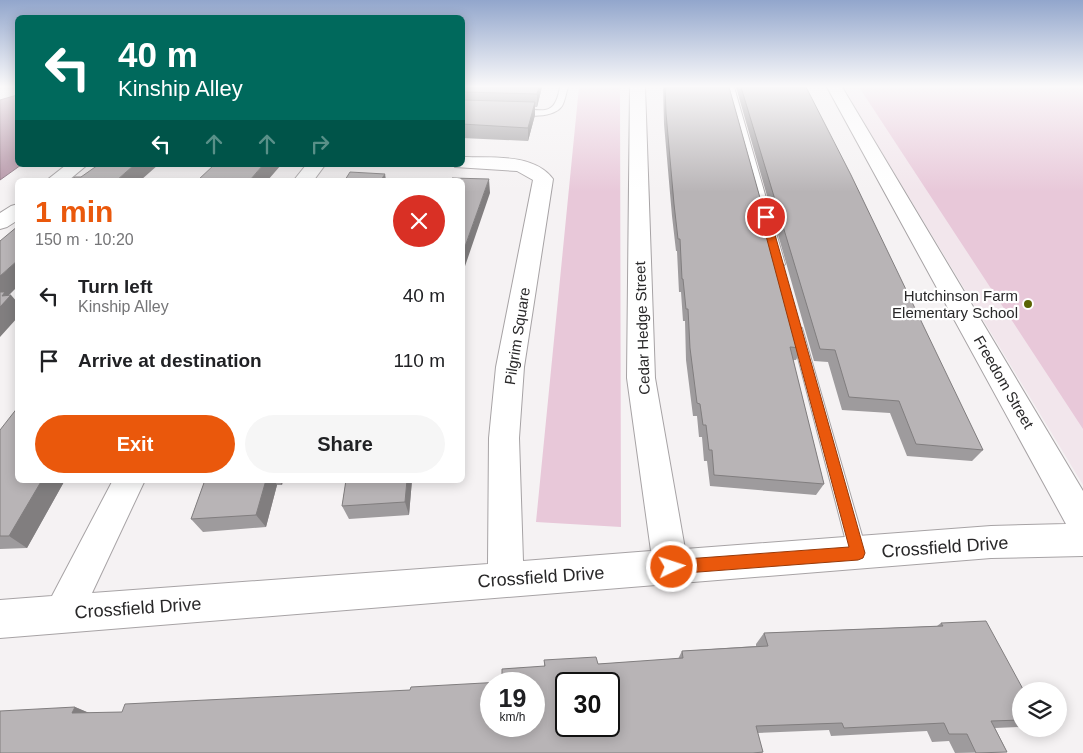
<!DOCTYPE html>
<meta charset="utf-8">
<style>
body{margin:0;font-family:Helvetica,sans-serif;background:#f6f6f6;color:#202124;height:100vh;display:flex;flex-direction:column;font-size:19px;white-space:nowrap}
*{box-sizing:border-box;margin:0}
p{font-size:16px;color:#757577}
.icon{flex:none;width:28px;height:28px;fill:none;stroke:currentColor;stroke-width:2;stroke-linecap:round;stroke-linejoin:round}
.map{position:relative;flex:1;overflow:hidden}
.details{position:absolute;left:15px;top:178px;width:450px;height:305px;display:flex;flex-direction:column;background:#fff;border-radius:8px;box-shadow:0 2px 12px #0003}
.details>*{flex:none}
.top-card{position:absolute;left:15px;top:15px;width:450px;height:152px;border-radius:8px;box-shadow:0 2px 12px #0003;background:#00695c;color:#fff;overflow:hidden}
.tools{position:absolute;left:1012px;top:682px;display:grid;gap:10px}
.tools a{display:grid;place-items:center;width:55px;height:55px;border-radius:50%;background:#fff;box-shadow:0 2px 12px #0003;font-size:25px}
.speed{position:absolute;left:480px;top:672px;display:flex;gap:10px;font-size:25px;font-weight:700;text-align:center}
.speed>*{display:grid;place-content:center;width:65px;height:65px;border-radius:50%;background:#fff;box-shadow:0 2px 12px #0003;line-height:1}
.speed small{font-size:12px;font-weight:400}
.speed .limit{border:2px solid #111;border-radius:8px;background:#fff;color:#111}
.pin{position:absolute;display:grid;place-items:center;width:42px;height:42px;color:#fff;margin:-21px;border:2px solid #fff;border-radius:50%;box-shadow:0 1px 5px #0007}
.me{position:absolute;width:55px;margin:-28px;rotate:86deg;stroke-linejoin:round;filter:drop-shadow(0 0 4px #0008)}
.turn{display:flex;align-items:center;gap:18px;height:105px;padding:0 20px;font-size:22px}
.turn .icon{width:65px;height:65px;stroke-width:2.5}
.turn b{display:block;font-size:35px;line-height:42px}
.lanes{display:flex;align-items:center;height:48px;padding:0 20px;background:#0003;justify-content:center;gap:25px;direction:ltr}
.lanes .off{opacity:.35}
.round{display:grid;place-items:center;flex:none;width:52px;height:52px;border-radius:26px;background:#f6f6f6}
.overview{display:flex;align-items:center;justify-content:space-between;height:85px;padding:0 20px}
h1{font-size:30px;font-weight:800;line-height:38px;color:#ea580c}
.button{display:flex;gap:10px;margin-top:auto;padding:10px 20px}
.button a{flex:1;height:58px;border-radius:30px;background:#ea580c;color:#fff;font-size:20px;font-weight:800;line-height:58px;text-align:center}
.button a+a{background:#f6f6f6;color:#202124}
ul{padding:0;list-style:none}
li{display:flex;align-items:center;gap:15px;height:65px;padding:0 20px}
li div{flex:1}
li b{display:block;font-size:19px}
li em{font-style:normal}
.map>svg:first-child{display:block}
.built{fill:#f2e6ec}
.green{fill:#e8c8d9}
.water{fill:#b291a3;stroke:#89727e}
.lines{fill:none;stroke-linecap:round;stroke-linejoin:round}
.lane-casing{stroke:#a7a3a5;stroke-width:2}
.street-casing{stroke:#a7a3a5;stroke-width:2}
.lane{fill:#fff;fill-rule:evenodd}
.street{fill:#fff;fill-rule:evenodd}
.wall{fill:#9e9b9d}
.shaded-wall{fill:#817e7f}
.building{fill:#b8b4b6;stroke:#817e7f;fill-rule:evenodd}
.route{fill:#ea580c;stroke:#983908}
.poi-dot{fill:#5a6403;stroke:#fff;stroke-width:2}
.labels{text-anchor:middle;dominant-baseline:central;stroke-width:4.5;stroke-linejoin:round;paint-order:stroke}
.poi-label{font-size:15px;fill:#292829;stroke:#fff;text-anchor:end}
.street-label{font-size:15px;fill:#292829;stroke:#fff}
.near-street-label{font-size:18px;fill:#292829;stroke:#fff}
</style>
<div class="map">
<svg width="1083" height="753" viewBox="0 0 1083 753">
<rect width="100%" height="100%" fill="#f5f2f3"/>
<path class="built" d="M844 87H1083V485L864 123Z"/>
<path class="green" d="M579 87H620L621 527 536 522Z
M859 87H1083V429Z"/>
<path class="water" d="M17 95 18 165H21L0 180V100Z"/>
<g class="lines">
<defs>
<path id="lane" d="M560 87H568C566 93 565 101 562 106 554 118 524 118 514 111 525 104 547 118 555 103 558 98 559 92 560 87Z
M726 87H734L785 264 783 266 779 268 773 264Z
M797 327 802 328 803 331 867 553 864 559 858 561 852 559 849 553 791 331 792 328Z"/>
<path id="street" d="M630 87H645L655 378 685 549 991 526 1066 524 827 87H842L1083 491V556L991 558 0 638V600L52 596 113 480H145L92 593 488 564 489 438 496 367 533 180 517 171 455 167 454 165H462V157C490 158 534 153 553 179L524 367 519 438 523 561 651 551 627 378Z
M66 165H87L69 180H47Z
M306 165H325L314 180H294Z
M18 204V220L7 227 0 229V213L11 206Z"/>
</defs>
<use href="#lane" class="lane-casing"/>
<use href="#street" class="street-casing"/>
<use href="#lane" class="lane"/>
<use href="#street" class="street"/>
</g>
<path class="wall" d="M462 87H542L537 107H535V115L528 141 462 138Z
M663 87H729L802 348 796 360H793L824 484 816 495 710 486 707 461H704L702 437H699L697 416H693L686 360 685 321H683L681 292H679L677 251H676L672 216 664 124Z
M736 87H806L983 450 972 461 907 456 890 413 842 410 828 362 814 361Z
M8 421 18 480H65L27 548 0 549V430Z
M205 480H283L282 485H277L266 527 203 532 191 519Z
M346 480H412L409 515 349 519 342 506Z
M941 623 1021 720V726L1019 727 995 728 1007 752 955 753 949 741 932 742 927 731 831 736 829 730 757 733 763 752 762 753H0L75 707 89 713 122 712 410 690 502 682 544 666V660L598 664 678 659 682 651 756 646V644L764 633 937 626Z"/>
<path class="shaded-wall" d="M539 87H542L537 107V94Z
M535 102V115L528 141V128Z
M134 165H158L141 180H117Z
M263 165H281L268 180H250Z
M385 174 386 180H381Z
M489 179 490 193 462 275V255Z
M18 260V286L8 296 11 295 18 303V317L0 337V276Z
M42 480H65L27 548 9 536Z
M266 480H274L277 485 266 527 256 515Z
M279 480H283L282 485Z
M407 480H412L409 515 405 502Z
M75 707 94 715 72 713Z"/>
<path class="building" d="M462 87H539L537 94 462 92Z
M665 87H729L802 348 790 347 824 484 714 475 712 450H709L706 425H703L700 404 697 403 690 348 688 309H686L683 279H682L680 239H678L674 204 666 113Z
M741 87H806L851 175 983 450 916 444 899 401 849 397 835 350 820 349Z
M462 100 535 102 528 128 462 124Z
M98 165H134L117 180H70L75 177H81Z
M214 165H263L250 180H198Z
M350 172 385 174 381 180H345Z
M452 178 489 179 462 255V180H452Z
M18 226V260L0 276V241Z
M0 292H5L2 296 11 295 0 307Z
M18 407V480H42L9 536H0V430Z
M205 480H266L256 515 191 519Z
M346 480H407L405 502 342 506Z
M986 621 1024 691H1021V720L991 721 1007 752 976 753 967 734H949L944 723 844 728 842 723 756 726 763 752 753 753H0V711L75 707 72 713 122 712 125 704 410 690 411 687 502 682V669L545 666 544 660 596 657 598 664 683 658 682 651 768 646 764 633 943 626 941 623ZM491 684H534V726H491ZM566 684H609V726H566Z"/>
<linearGradient id="sky" x2="0" y2="1"><stop stop-color="#92a6cc"/><stop offset="0.45" stop-color="#faf9fa"/><stop offset="1" stop-color="#faf9fa" stop-opacity="0"/></linearGradient>
<rect width="1083" height="192" fill="url(#sky)"/>
<path class="route" d="M763 215 770 217 865 553 863 558 858 560 672 574 666 572 664 567 666 562 672 560 849 547 761 217Z"/>
<circle class="poi-dot" cx="1028" cy="304" r="5"/>
<g class="labels">
<g class="poi-label">
<text x="1018" y="295">Hutchinson Farm<tspan x="1018" dy="17">Elementary School</tspan></text>
</g>
<g class="street-label">
<text transform="translate(642 328) rotate(-92)">Cedar Hedge Street</text>
<text transform="translate(517 336) rotate(-81)">Pilgrim Square</text>
<text transform="translate(1004 382) rotate(60)">Freedom Street</text>
</g>
<g class="near-street-label">
<text transform="translate(945 547) rotate(-4)">Crossfield Drive</text>
<text transform="translate(541 577) rotate(-4)">Crossfield Drive</text>
<text transform="translate(138 608) rotate(-4)">Crossfield Drive</text>
</g>
</g>
</svg>
<div class="tools">
<a><svg class="icon" aria-label="layers" viewBox="0 0 24 24"><path d="M12 4l9 5-9 5-9-5zM3 14l9 5 9-5"/></svg></a>
</div>
<div class="speed"><div>19<small>km/h</small></div><div class="limit">30</div></div>
<div class="pin" style="left:766px;top:217px;background:#d93025"><svg class="icon" aria-label="arrive" viewBox="0 0 24 24"><path d="M6 21V4h12l-3 4 3 4H6"/></svg></div>
<svg class="me" style="left:672px;top:567px" viewBox="-20 -20 40 40"><circle r="17" fill="#ea580c" stroke="#fff" stroke-width="3"/><path d="M0-11L8 9 0 5-8 9z" fill="#fff"/></svg>
<div class="top-card">
<div class="turn"><svg class="icon" aria-label="left" viewBox="0 0 24 24"><path d="M17 20v-9H6M10 6l-5 5 5 5"/></svg><div><b>40 m</b>Kinship Alley</div></div>
<div class="lanes"><svg class="icon" aria-label="left" viewBox="0 0 24 24"><path d="M17 20v-9H6M10 6l-5 5 5 5"/></svg><svg class="icon off" aria-label="ahead" viewBox="0 0 24 24"><path d="M12 20V5M6 11l6-6 6 6"/></svg><svg class="icon off" aria-label="ahead" viewBox="0 0 24 24"><path d="M12 20V5M6 11l6-6 6 6"/></svg><svg class="icon off" aria-label="right" viewBox="0 0 24 24"><path d="M7 20v-9h11M14 6l5 5-5 5"/></svg></div>
</div>
<section class="details">
<div class="overview"><div><h1>1 min</h1><p>150 m · 10:20</p></div><a class="round" style="background:#d93025;color:#fff"><svg class="icon" aria-label="close" viewBox="0 0 24 24"><path d="M6 6l12 12M18 6L6 18"/></svg></a></div>
<ul>
<li><svg class="icon" aria-label="left" viewBox="0 0 24 24"><path d="M17 20v-9H6M10 6l-5 5 5 5"/></svg><div><b>Turn left</b><p>Kinship Alley</p></div><em>40 m</em></li>
<li><svg class="icon" aria-label="arrive" viewBox="0 0 24 24"><path d="M6 21V4h12l-3 4 3 4H6"/></svg><div><b>Arrive at destination</b></div><em>110 m</em></li>
</ul>
<div class="button"><a>Exit</a><a>Share</a></div>
</section>
</div>
